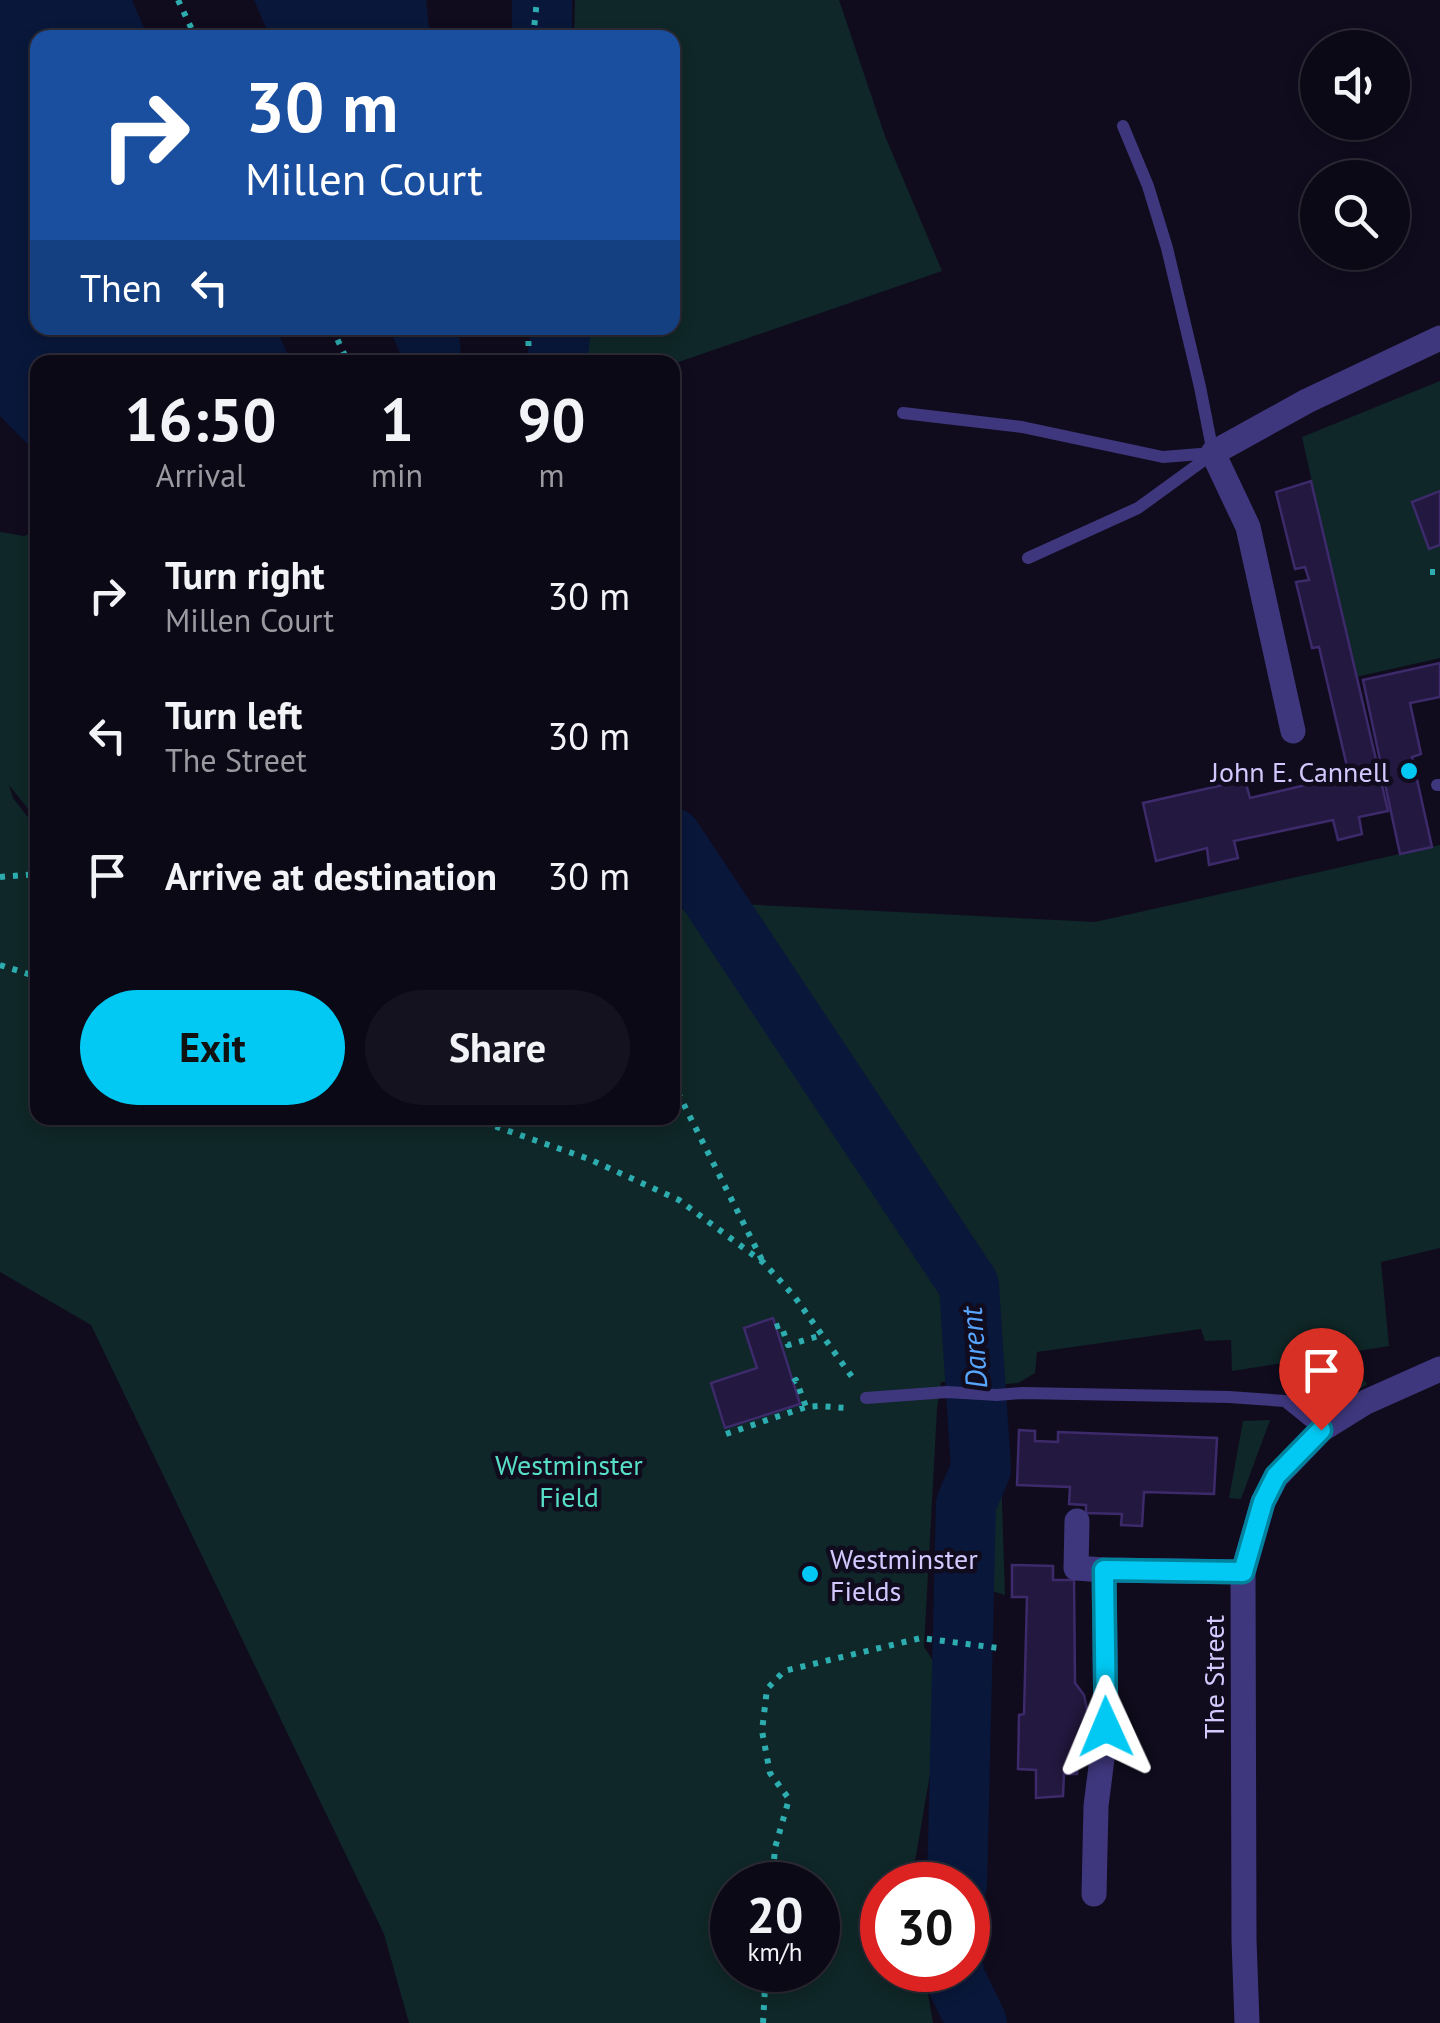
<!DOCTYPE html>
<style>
body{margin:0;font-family:"PT Sans",sans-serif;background:#15121f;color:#f1f3f6;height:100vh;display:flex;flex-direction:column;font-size:38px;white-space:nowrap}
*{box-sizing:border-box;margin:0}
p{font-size:32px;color:#9a9aa1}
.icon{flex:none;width:55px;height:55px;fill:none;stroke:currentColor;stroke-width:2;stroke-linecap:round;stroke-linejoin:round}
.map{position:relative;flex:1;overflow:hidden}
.panel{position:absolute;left:30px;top:355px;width:650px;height:770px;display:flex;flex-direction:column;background:#0c0916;border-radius:20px;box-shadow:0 5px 15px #0003,0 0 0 2px #2c2a35}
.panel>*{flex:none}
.hud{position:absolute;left:30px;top:30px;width:650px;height:305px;border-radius:20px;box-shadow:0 5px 15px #0003,0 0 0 2px #2c2a35;background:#1a4fa0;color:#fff;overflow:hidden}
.fabs{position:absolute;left:1300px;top:30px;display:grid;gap:20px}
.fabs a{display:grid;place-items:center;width:110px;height:110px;border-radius:50%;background:#0c0916;box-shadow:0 5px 15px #0003,0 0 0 2px #2c2a35;font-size:50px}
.speed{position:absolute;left:710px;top:1862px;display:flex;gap:20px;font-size:50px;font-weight:700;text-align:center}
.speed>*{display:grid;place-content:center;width:130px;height:130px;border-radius:50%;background:#0c0916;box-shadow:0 5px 15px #0003,0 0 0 2px #2c2a35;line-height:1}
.speed small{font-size:25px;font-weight:400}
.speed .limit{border:15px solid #d22;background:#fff;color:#111}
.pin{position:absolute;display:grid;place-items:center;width:85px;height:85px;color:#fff;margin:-102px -42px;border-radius:50% 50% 50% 0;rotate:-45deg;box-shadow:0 0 10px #0007}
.pin .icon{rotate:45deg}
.me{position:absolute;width:110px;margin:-55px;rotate:359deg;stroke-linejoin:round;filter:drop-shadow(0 0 8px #0008)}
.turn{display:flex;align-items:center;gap:35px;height:210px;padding:0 50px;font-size:45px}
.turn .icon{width:130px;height:130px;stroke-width:2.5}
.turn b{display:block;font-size:70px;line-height:85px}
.then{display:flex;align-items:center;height:95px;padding:0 50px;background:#0003;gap:20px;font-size:38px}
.eta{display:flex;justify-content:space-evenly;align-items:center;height:170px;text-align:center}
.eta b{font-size:60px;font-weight:600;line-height:70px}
.button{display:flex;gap:20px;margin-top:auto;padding:20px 50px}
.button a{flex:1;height:115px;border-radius:60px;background:#01c9f3;color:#111;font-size:40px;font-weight:600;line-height:115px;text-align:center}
.button a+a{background:#15121f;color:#f1f3f6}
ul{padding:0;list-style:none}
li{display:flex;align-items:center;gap:30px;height:140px;padding:0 50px}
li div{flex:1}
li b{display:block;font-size:38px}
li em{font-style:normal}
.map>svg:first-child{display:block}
.green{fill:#0f2728;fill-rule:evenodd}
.water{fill:#09173a}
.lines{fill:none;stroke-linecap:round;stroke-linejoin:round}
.river{stroke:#09173a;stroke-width:60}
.building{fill:#23183f;stroke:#3c2a6b;stroke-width:2.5}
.path{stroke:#2dadaf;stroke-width:6;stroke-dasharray:5 8;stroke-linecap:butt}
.service{stroke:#3f377d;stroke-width:12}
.minor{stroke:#3f377d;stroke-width:25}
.tertiary{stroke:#3f377d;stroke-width:25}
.route-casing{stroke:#01839e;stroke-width:25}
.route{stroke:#01c9f3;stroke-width:18}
.poi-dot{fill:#01c9f3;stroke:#100c1e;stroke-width:4}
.labels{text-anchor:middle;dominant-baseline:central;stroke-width:9;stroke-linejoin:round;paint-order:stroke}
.poi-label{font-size:28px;fill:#d3c9ff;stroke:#100c1e;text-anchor:end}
.park-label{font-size:28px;fill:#57dec6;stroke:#100c1e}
.street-label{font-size:28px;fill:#d3c9ff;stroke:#100c1e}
.water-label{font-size:30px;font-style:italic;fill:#58a5fe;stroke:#100c1e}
</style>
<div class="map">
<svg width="1440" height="2023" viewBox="0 0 1440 2023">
<rect width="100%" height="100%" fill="#100c1e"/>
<path class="green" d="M575 0H839L885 136 942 271 673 364 567 362 568 328H672V38L574 37Z
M1440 381V658L1356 677 1302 437Z
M37 531V820L9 785 13 798 37 829 38 1118H672L673 915 688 906 710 900 954 1288 968 1382H941L937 1409 924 1647 946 1680 911 1885H882V1970H924L933 2023H409L384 1934 91 1325 0 1272V532L24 536ZM732 1885H818V1970H732Z
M1440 845V1248L1381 1262 1389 1346 1232 1371 1231 1340 1205 1341 1201 1329 1037 1352 1035 1373 1018 1383 995 1385 994 1324 881 1118 738 904 1095 922Z
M1355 1380H1364L1367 1384C1340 1401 1323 1418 1293 1395L1312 1388Z
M984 1410 999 1411 1005 1595 982 1588 979 1575 986 1550 979 1528 976 1507 990 1464 984 1435Z
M1270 1420 1241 1499 1229 1498 1243 1421Z"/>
<path class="water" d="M0 0H132L148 37 38 38V328H276L291 362H38L37 454 0 416Z
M254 0H426L430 37H270Z
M389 328H458L462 362H404Z"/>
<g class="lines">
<path class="river" d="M542 38V0
M557 362 561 328
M672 838 969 1285 981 1469 966 1504 957 1885
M954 1970V1976L977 2023"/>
</g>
<path class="building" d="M1311 481 1388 811 1359 817 1362 834 1338 840 1333 820 1234 841 1238 858 1209 865 1207 848 1156 861 1143 803 1245 780 1250 798 1349 775 1319 647 1312 648 1296 582 1309 580 1305 567 1295 569 1276 492Z
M1440 491V545L1429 549 1412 502Z
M1440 663V697L1410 703 1421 754 1412 757 1432 847 1400 854 1363 680Z
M773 1318 800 1404 725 1428 711 1383 757 1368 744 1328Z
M1019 1430 1035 1431V1441L1058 1442V1432L1217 1438 1214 1494 1144 1492 1142 1526 1121 1525 1122 1514 1086 1513V1505L1069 1504 1070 1487 1017 1485Z
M1012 1565 1053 1566V1580H1074L1075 1683 1084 1695 1087 1709 1093 1708 1091 1759 1078 1760 1077 1774H1064L1063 1796 1036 1798V1770L1018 1769 1019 1715 1024 1714 1027 1597H1012Z"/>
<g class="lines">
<path class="path" d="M178 0 196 38
M533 38 537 0
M332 328 348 362
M528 328 529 362
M1430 572H1440
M0 877 38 874
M0 965 38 977
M672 1081 763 1262
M471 1118 589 1159 679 1200 764 1263 794 1296 855 1381
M775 1327 781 1325 788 1345 822 1335
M793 1382 796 1380 806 1407
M1303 1386 1349 1376
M726 1434 806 1407 819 1406 847 1408
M772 1885 775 1848 789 1799 770 1773 762 1731 767 1689 784 1671 921 1638 998 1648
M763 2023 766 1970"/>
<path class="service" d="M1123 126 1148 186 1167 248 1200 387 1213 453
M903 413 1022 427 1163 457 1213 453
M1028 558 1138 508 1211 455
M1437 785H1440
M866 1398 947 1392 997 1395 1022 1393 1229 1397 1285 1401 1321 1430"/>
<path class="minor" d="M1293 731 1248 527 1213 453 1307 401 1440 338
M1077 1521 1076 1568 1104 1570 1106 1727 1096 1806 1094 1894
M1104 1570 1243 1572"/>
<path class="tertiary" d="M1247 2023 1244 1940 1243 1572 1263 1502 1276 1477 1321 1430 1366 1402 1440 1369"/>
</g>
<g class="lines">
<defs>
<path id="route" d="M1106 1727 1104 1570 1243 1572 1263 1502 1276 1476 1321 1430"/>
</defs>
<use href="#route" class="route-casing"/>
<use href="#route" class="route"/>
</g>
<g class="poi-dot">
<circle cx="1409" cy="771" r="10"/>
<circle cx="810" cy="1574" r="10"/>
</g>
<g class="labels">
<g class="poi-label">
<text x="1389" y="771">John E. Cannell</text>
<text x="830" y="1558" text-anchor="start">Westminster<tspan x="830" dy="32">Fields</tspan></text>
</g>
<g class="park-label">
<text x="569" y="1464">Westminster<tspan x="569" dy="32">Field</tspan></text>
</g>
<g class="street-label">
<text transform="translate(1213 1677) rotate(-90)">The Street</text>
</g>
<g class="water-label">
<text transform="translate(973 1348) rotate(-94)">Darent</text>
</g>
</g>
</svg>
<div class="fabs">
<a><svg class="icon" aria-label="sound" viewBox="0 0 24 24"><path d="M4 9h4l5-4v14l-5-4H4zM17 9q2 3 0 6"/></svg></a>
<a><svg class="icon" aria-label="search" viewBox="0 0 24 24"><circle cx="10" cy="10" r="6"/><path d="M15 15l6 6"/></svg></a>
</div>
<div class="speed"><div>20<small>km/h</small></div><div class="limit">30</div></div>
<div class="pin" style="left:1321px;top:1430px;background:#d93025"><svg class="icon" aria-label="arrive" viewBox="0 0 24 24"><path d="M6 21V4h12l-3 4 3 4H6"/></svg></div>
<svg class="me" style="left:1106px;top:1727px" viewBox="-20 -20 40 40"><path d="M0-17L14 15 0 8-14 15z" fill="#01c9f3" stroke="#fff" stroke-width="4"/></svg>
<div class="hud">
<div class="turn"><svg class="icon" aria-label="right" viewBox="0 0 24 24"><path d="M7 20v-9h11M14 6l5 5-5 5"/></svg><div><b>30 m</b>Millen Court</div></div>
<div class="then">Then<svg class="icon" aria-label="left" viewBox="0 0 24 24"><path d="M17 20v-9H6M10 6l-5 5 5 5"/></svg></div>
</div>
<section class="panel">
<div class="eta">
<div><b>16:50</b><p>Arrival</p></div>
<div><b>1</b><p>min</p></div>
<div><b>90</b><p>m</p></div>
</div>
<ul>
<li><svg class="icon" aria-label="right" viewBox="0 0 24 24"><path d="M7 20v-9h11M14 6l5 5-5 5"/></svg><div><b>Turn right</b><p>Millen Court</p></div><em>30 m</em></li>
<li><svg class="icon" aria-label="left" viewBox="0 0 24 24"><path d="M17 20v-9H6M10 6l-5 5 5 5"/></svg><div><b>Turn left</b><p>The Street</p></div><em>30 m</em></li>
<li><svg class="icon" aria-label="arrive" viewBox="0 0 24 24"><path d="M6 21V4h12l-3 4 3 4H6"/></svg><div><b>Arrive at destination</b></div><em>30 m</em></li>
</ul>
<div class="button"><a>Exit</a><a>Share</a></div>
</section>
</div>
